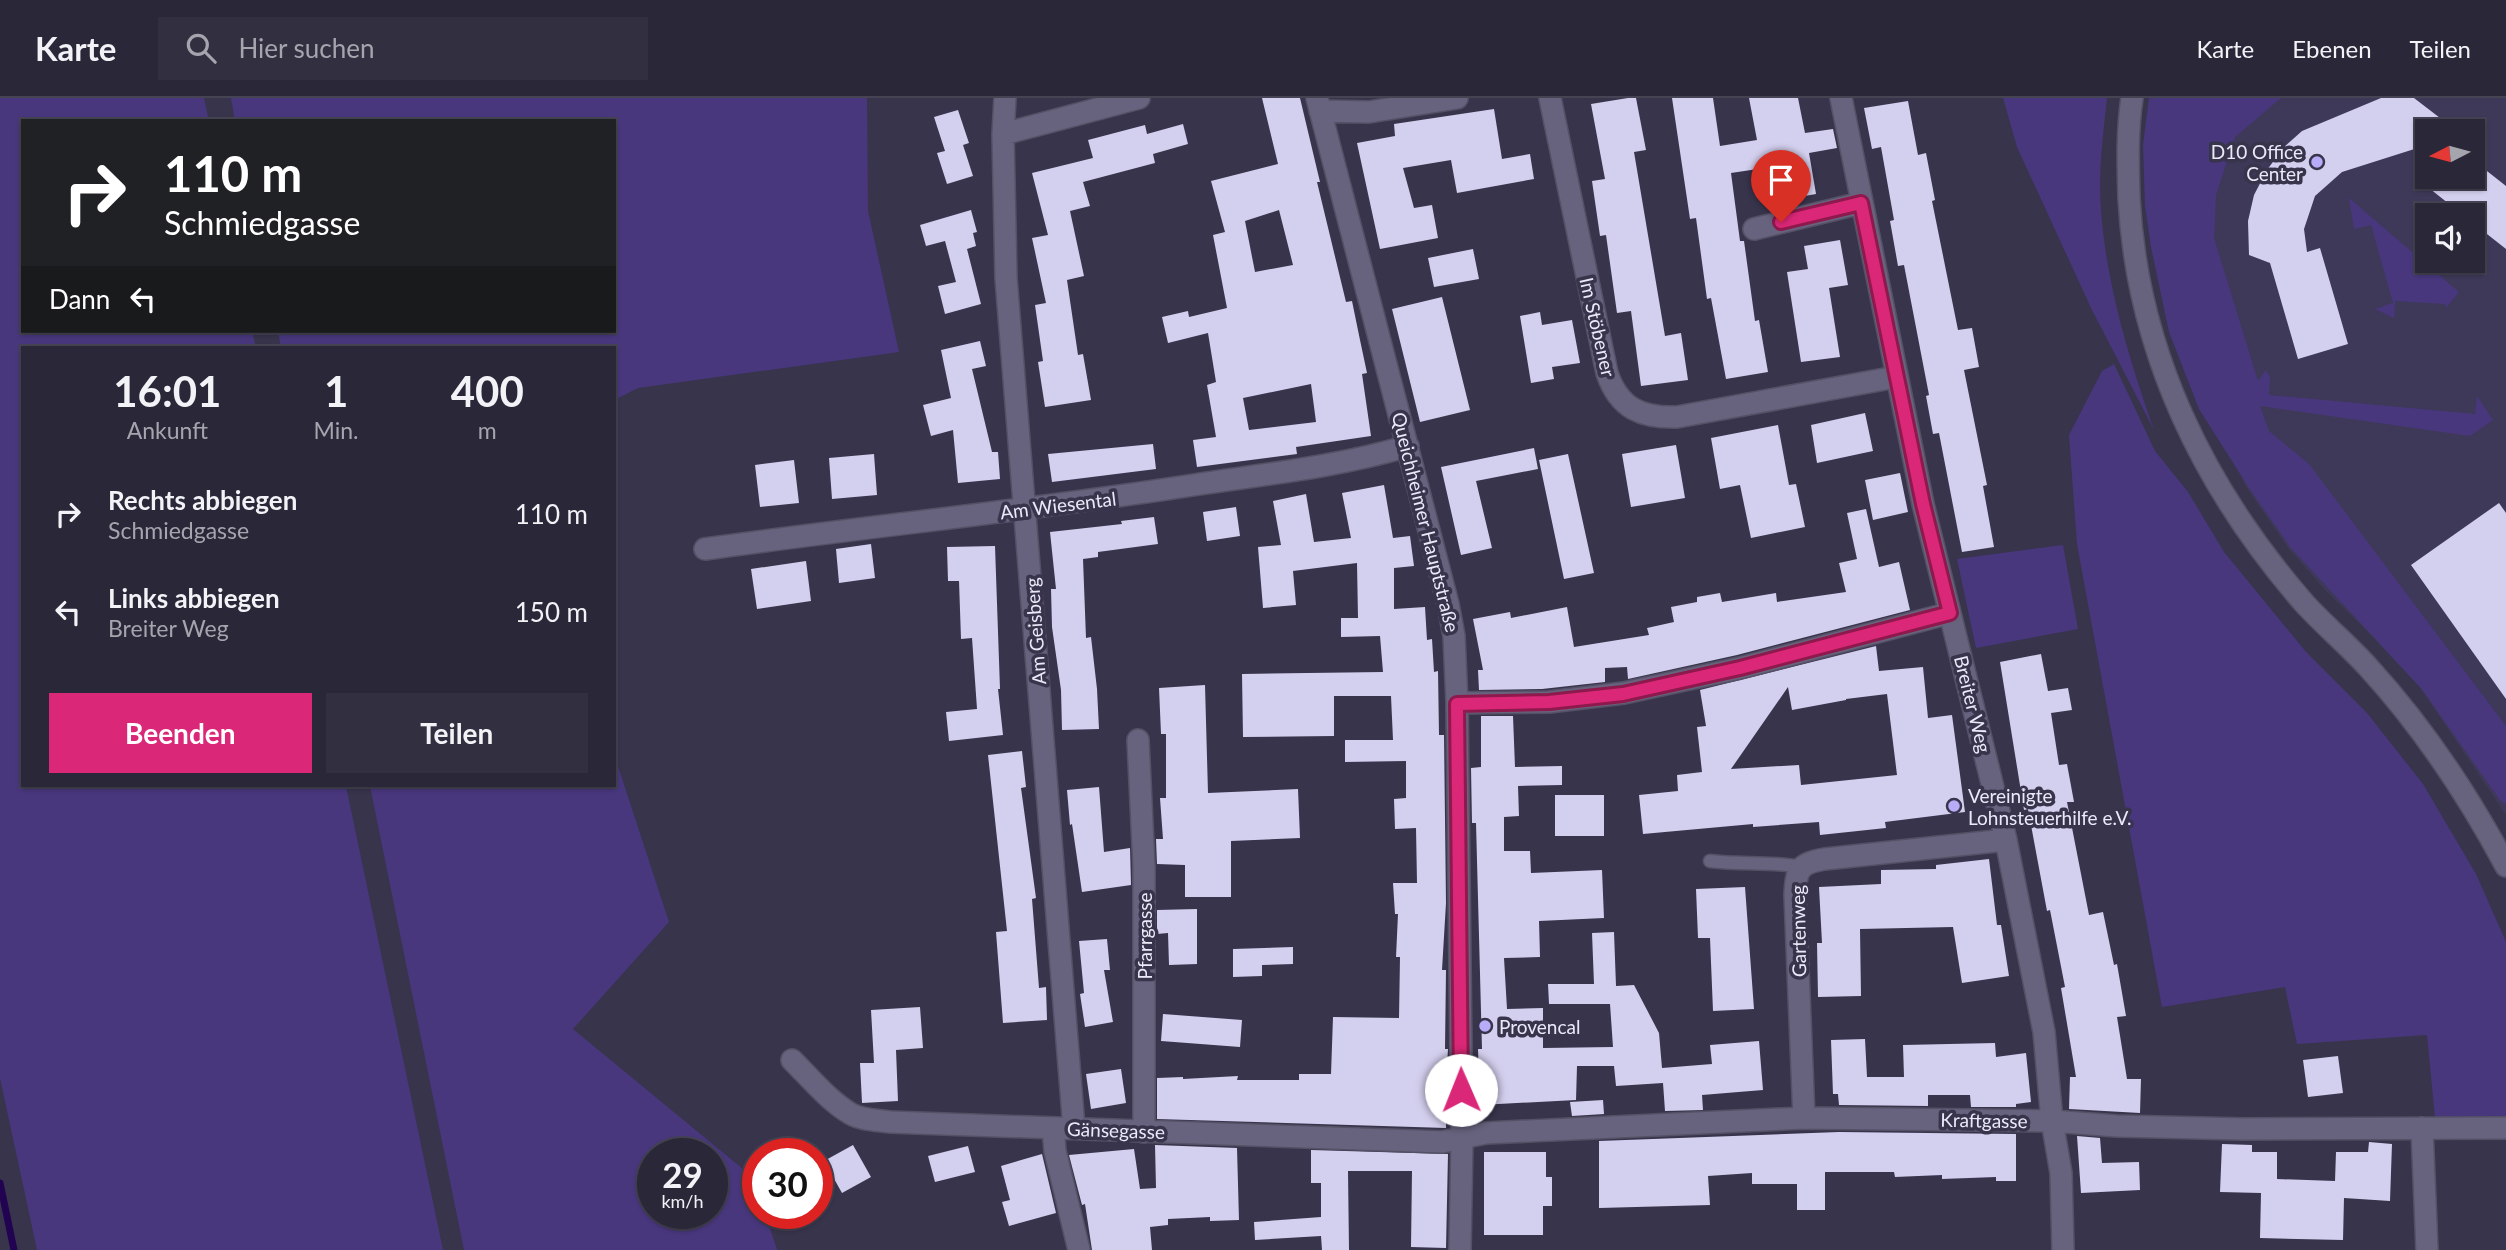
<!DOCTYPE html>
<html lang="de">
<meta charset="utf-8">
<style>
body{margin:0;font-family:Lato,sans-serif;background:#322f41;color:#f1f3f6;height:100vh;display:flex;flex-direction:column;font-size:26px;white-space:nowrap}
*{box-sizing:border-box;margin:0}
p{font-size:23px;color:#a5a5ae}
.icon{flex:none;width:38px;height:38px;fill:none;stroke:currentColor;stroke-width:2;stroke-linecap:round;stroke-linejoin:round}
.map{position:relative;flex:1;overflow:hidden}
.details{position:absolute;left:21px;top:248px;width:595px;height:441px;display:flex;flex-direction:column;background:#2a2739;border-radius:0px;box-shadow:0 2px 5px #0004,0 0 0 2px #464453}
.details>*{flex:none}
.guide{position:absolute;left:21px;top:21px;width:595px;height:214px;border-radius:0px;box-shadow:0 2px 5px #0004,0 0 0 2px #464453;background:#202124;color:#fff;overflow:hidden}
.needle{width:46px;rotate:264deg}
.buttons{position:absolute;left:2415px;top:21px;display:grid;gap:14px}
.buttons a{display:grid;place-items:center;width:70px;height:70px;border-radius:0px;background:#2a2739;box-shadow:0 2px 5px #0004,0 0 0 2px #464453;font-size:35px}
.speed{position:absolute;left:637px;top:1040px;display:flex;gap:14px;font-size:35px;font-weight:700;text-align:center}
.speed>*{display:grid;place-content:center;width:91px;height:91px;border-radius:50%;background:#2a2739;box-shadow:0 2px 5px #0004,0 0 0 2px #464453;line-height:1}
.speed small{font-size:18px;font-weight:400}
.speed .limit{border:10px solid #d22;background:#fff;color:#111}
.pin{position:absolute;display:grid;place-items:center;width:60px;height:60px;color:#fff;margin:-72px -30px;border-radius:50% 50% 50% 0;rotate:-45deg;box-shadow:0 0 7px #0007}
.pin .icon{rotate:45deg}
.me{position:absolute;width:77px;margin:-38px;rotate:359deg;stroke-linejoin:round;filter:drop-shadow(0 0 5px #0008)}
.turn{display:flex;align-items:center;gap:24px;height:147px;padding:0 28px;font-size:32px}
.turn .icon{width:91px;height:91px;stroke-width:2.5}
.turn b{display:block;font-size:49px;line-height:60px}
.then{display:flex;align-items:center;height:66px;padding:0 28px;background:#0003;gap:14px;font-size:26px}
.eta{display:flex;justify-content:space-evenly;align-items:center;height:119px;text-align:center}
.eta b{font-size:42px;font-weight:700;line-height:49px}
.cta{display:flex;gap:14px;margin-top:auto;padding:14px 28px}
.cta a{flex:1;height:80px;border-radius:0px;background:#db2777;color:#fff;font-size:28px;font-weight:700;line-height:80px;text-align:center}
.cta a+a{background:#322f41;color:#f1f3f6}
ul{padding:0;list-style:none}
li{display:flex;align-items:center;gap:21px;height:98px;padding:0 28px}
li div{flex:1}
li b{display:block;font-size:26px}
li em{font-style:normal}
header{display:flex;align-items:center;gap:42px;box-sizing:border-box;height:98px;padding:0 35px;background:#2a2739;border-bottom:2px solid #464453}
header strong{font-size:33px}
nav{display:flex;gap:38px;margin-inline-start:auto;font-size:24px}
.search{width:490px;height:63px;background:#322f41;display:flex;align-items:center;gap:18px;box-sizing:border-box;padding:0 24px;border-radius:0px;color:#a5a5ae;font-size:26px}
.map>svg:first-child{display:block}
.built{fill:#3e3958;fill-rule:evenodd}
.green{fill:#48377d;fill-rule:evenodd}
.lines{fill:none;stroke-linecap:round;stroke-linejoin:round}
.stream{stroke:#220351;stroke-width:7}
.building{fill:#d3cfee;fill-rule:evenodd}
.lane-casing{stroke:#545166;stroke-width:15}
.street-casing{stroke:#545166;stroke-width:24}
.secondary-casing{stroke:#545166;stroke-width:24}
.lane{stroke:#67637e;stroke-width:12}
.street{stroke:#67637e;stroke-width:21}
.secondary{stroke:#67637e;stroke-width:21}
.route-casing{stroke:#8e194d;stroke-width:18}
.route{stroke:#db2777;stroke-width:12}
.poi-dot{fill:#b8abf7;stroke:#38344c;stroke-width:2.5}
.labels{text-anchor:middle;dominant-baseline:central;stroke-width:7;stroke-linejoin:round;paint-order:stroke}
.poi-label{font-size:19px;fill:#ebe9f9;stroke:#38344c;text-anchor:start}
.street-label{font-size:19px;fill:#ebe9f9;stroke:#38344c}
</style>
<header>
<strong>Karte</strong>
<div class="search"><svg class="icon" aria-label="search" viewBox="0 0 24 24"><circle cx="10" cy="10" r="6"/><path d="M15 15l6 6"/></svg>Hier suchen</div>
<nav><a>Karte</a><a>Ebenen</a><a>Teilen</a></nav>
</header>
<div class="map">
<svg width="2506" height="1152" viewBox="0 0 2506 1152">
<rect width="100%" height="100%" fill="#38344c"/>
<path class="built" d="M2210 0H2506V717L2421 591 2367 533 2325 492 2289 451 2246 389 2210 309ZM2427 33H2473V79H2427ZM2427 117H2473V163H2427Z"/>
<path class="green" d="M0 0H204L209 23H23V233H252L256 250H23V688H346L443 1152H37L0 980Z
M231 0H867L868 113 899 254 638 290 614 302V250H281L278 233H614V23H235Z
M2003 0H2107C2103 37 2098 75 2101 113 2107 189 2129 261 2154 332L2092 212 2017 49Z
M2149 0H2281L2235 39 2216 97 2214 140 2258 283 2266 272 2270 279 2269 297 2475 316 2477 298 2493 322 2470 338 2260 308 2269 333 2309 366 2506 628V706L2500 702 2421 590 2290 449 2249 390 2199 311 2169 234 2151 149 2145 108 2143 47Z
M2349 100 2459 194 2446 210 2445 206 2395 203 2394 220 2375 211 2393 205 2371 127 2354 131Z
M2114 266 2155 353 2188 394 2224 454 2307 555 2367 615 2423 686 2476 776 2506 844V1030H2436L2427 937 2297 946 2285 889 2162 909 2077 446 2069 337 2102 273Z
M2063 447 2078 531 1976 550 1957 461Z
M614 656 669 824 573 931 755 1081 758 1090V1115H765L777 1152H464L370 688H614ZM653 1055H712V1115H653Z"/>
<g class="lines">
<path class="stream" d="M0 1085 14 1152"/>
</g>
<path class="building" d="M1262 0H1300L1320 84H1317L1346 204 1352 203 1360 242 1367 275 1362 276 1371 338 1296 349 1297 356 1197 369 1193 342 1216 339 1207 287 1216 284 1208 235 1168 245 1162 219 1188 213 1189 219 1227 210 1213 137 1225 134 1211 83 1278 66ZM1279 112 1293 167 1255 174 1245 123ZM1311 286 1316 324 1249 332 1243 300Z
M1628 0H1636L1646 52 1634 54 1665 238 1681 235 1688 282 1641 288 1631 213 1617 215 1606 137 1600 138 1592 83 1605 81 1591 6Z
M1672 0H1713L1720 48 1757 42 1749 0H1798L1805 35 1833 31 1837 50 1809 55 1816 96 1776 103 1771 69 1731 75 1740 143H1744L1755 223 1759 222 1768 274 1726 281 1711 200 1707 201 1696 120 1690 121Z
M2381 0H2414L2457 33H2427V47L2342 74 2315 98 2304 131 2307 154 2320 150 2348 246 2298 261 2270 165 2249 157 2248 123 2254 97 2267 72 2283 50 2302 33Z
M1908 3 1918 57 1926 55 1935 102 1932 103 1958 232 1972 230 1979 269 1964 272 1987 387 1983 388 1994 449 1962 454 1939 335 1933 336 1926 298 1929 297 1904 167 1898 168 1890 123 1894 122 1881 49 1872 51 1864 10Z
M1494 11 1502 61 1530 56 1534 81 1457 95 1451 62 1403 70 1414 110 1432 107 1438 140 1380 151 1357 45 1395 38 1394 26Z
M958 12 969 45 963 47 973 78 947 86 937 55 945 53 934 19Z
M1183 26 1188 46 1153 56 1155 65 1083 84 1090 108 1070 113 1084 178 1067 182 1078 257 1083 256 1091 302 1045 309 1038 264 1043 263 1035 207 1046 205 1032 140 1048 137 1032 75 1093 60 1088 42 1145 27 1147 36Z
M2473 62 2506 88V151L2473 125V117H2463L2415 79H2473Z
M971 112 977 134 973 135 976 148 967 151 981 206 945 216 938 188 956 184 945 143 926 148 920 127Z
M1840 142 1848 187 1829 190 1840 259 1801 264 1787 174 1808 171 1804 148Z
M1473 151 1479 181 1434 189 1428 160Z
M1442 199 1470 312 1420 324 1392 211Z
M1540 214 1542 227 1572 222 1580 265 1552 269 1554 281 1531 285 1520 218Z
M980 243 986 268 972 271 992 354H998L1000 381 958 385 953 332 931 338 923 307 951 300 941 252Z
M1865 315 1873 353 1817 365 1811 327Z
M1778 327 1789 387 1796 386 1805 429 1751 440 1740 387 1720 391 1711 340Z
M1153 346 1156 371 1052 384 1048 356Z
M1676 347 1685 400 1631 409 1622 356Z
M1534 350 1538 371 1476 383 1492 450 1461 457 1441 369Z
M874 356 877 397 832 401 829 360Z
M1568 356 1594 475 1564 481 1539 362Z
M794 362 799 405 760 409 755 367Z
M1900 375 1908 414 1873 422 1865 382Z
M1384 387 1393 440 1410 438 1414 468 1394 470V511L1425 509 1427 542 1432 541 1434 574 1438 573 1439 637H1444L1446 805 1442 872H1446L1445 951H1448L1444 1019H1446V1030L1157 1021V980L1183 979V981L1238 978 1237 982H1299V976H1331L1333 919 1399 920 1400 859H1396L1398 816H1395L1393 785H1417L1416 730 1395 731 1394 701 1406 700V663L1345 664V642H1393L1391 598H1334V638L1243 639 1242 576 1383 574 1380 538 1341 539V520H1358L1357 465 1293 473 1296 507 1263 510 1258 449 1281 447 1273 403 1306 396 1314 444 1351 440 1342 395Z
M2499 405 2506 415V601L2411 467Z
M1236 409 1240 438 1207 443 1203 414Z
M1866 411 1879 469 1899 464 1910 512 1737 557 1628 581 1627 569 1605 570V584L1542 591 1479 592 1478 572H1483L1473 521 1510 514 1511 520 1567 509 1574 549 1649 537 1647 530 1674 524 1671 509 1697 504V499L1720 495 1722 504 1776 495 1777 504 1846 494 1839 465 1857 461 1847 415Z
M1154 419 1158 446 1098 454V459L1083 461 1086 540 1091 539 1097 591 1099 631 1062 632 1061 592 1052 529 1051 491H1056L1050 434 1122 426 1121 423Z
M871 446 875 480 839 485 836 451Z
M995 448 1000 591H998L1003 637 949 643 946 614 977 611 972 540 961 541 959 483H948L947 449Z
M806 463 811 503 757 511 751 471Z
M1876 548 1879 573 1923 569 1928 620 1952 617 1965 714 1885 724 1886 730 1820 737 1819 724 1753 729V726L1643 736 1639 697 1678 693 1677 677 1702 674 1697 629 1706 628 1700 592ZM1788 589 1792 612 1846 602V601L1887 596 1897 677 1801 687 1799 667 1731 671Z
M2041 556 2048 593 2068 590 2072 612 2051 615 2059 667 2067 666 2074 704H2067L2089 817 2103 814 2114 867 2117 866 2126 918 2117 919 2127 981H2141L2140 1015 2069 1011 2070 979H2076L2061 890 2065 889 2050 812 2047 813 2028 711 2024 712 2000 564Z
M1205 587 1208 695 1298 691 1300 740 1231 743V799H1185V767L1157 766 1156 741H1163L1160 700H1166V636H1161L1159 590Z
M1481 618H1513L1515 669 1562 668V687L1518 688 1519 718 1504 719V753H1530L1531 775 1602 772 1604 820 1539 823 1540 859 1504 860 1507 911 1543 910V950L1613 949 1610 906H1549L1548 886H1594L1592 835 1614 834 1616 888 1634 887 1659 935 1662 970 1712 966 1710 947 1759 943 1763 992 1702 997 1703 1012 1665 1013 1663 985 1616 988 1614 968H1577L1576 1002 1480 1007 1478 951H1482L1476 725H1472L1471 670 1481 669Z
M1022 653 1026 689 1021 690 1036 800 1032 801 1039 890 1046 889 1047 922 1003 925 996 834 1007 833 988 657Z
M1099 689 1104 754 1130 750 1131 787 1082 794 1072 726 1070 727 1067 692Z
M1555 697H1604V738H1555Z
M1989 761 1997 827H2001L2009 878 1962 885 1953 829 1860 831 1861 898 1818 899 1817 845H1822L1819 789 1881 786V772L1936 771V767Z
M1745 789 1754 911 1713 913 1710 840H1698L1696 791Z
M1197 811V866L1169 867 1168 835 1157 836V812Z
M1107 841 1110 872H1104L1113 924 1085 929 1080 896 1084 895 1079 843Z
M1293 849V866L1262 867V878L1233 879V851Z
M920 909 923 950 896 952 898 1003 862 1005 860 965H874L871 912Z
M1163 916 1242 922 1240 949 1161 943Z
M1865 941 1867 979H1904L1903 947 1995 945 1996 959 2026 955 2031 1004 2016 1006V1009H1971L1970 997H1928V1008L1839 1007 1838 996H1833L1831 942Z
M2338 958 2343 995 2308 999 2303 962Z
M1121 971 1126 1005 1091 1011 1086 976Z
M1603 1002 1604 1016 1572 1018 1570 1004Z
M1839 1034 2016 1036V1083H1996V1079L1942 1081V1077L1895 1079 1894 1074H1825V1112H1797V1086H1752V1075L1708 1078 1710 1107 1599 1110V1043Z
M2077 1038 2100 1040 2102 1065 2139 1064 2140 1092 2081 1095Z
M2369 1044 2392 1046 2390 1103 2344 1100 2343 1142 2260 1140 2261 1095 2220 1094 2222 1046 2252 1047V1054H2277V1081L2335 1083 2336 1054H2368Z
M853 1047 871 1079 842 1095 824 1063Z
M1155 1047 1237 1050 1239 1122 1210 1123V1119L1168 1121V1127L1150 1129 1152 1152H1092L1085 1106 1082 1107 1069 1057 1134 1051 1140 1091 1156 1090Z
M968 1048 975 1074 935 1084 928 1058Z
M1311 1052 1448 1056 1446 1150 1411 1149 1412 1073H1348L1349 1152H1322L1321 1138 1255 1142 1254 1124 1321 1119V1085H1311Z
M1484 1054H1546V1079H1552V1108H1543V1137H1484Z
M1042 1056 1056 1115 1009 1128 1002 1104 1010 1102 1001 1068Z"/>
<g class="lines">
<defs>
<path id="lane" d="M1710 763C1741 767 1771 763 1801 769"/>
<path id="street" d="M1317 0 1448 506 1454 538 1457 605 1462 1040 1460 1152
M1550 0 1607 275C1619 311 1642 320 1677 319L1896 279
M1841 0 1923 406 2006 742 2044 934 2052 1023 2061 1075 2063 1152
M1320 13 1369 14 1457 0
M1003 36 1005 0
M1754 131 1861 105
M705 451C870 428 1035 412 1200 386 1268 376 1341 368 1408 348
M1457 605 1549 604 1624 595 1740 570 1950 515
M1138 642 1144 768V1034
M792 962C810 980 829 1003 851 1016 862 1022 877 1022 890 1024L1442 1044 1486 1035 1804 1020 2052 1023 2117 1028 2243 1031 2506 1030
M1804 1020 1795 797C1796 772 1799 765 1825 761L2006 742
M1053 1030 1055 1053 1079 1152
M1074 1030 1006 180 1003 36 1139 0
M2422 1030 2427 1152"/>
<path id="secondary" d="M2132 0C2127 33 2128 67 2129 100 2137 254 2204 390 2304 505 2324 527 2348 547 2368 569 2422 628 2468 697 2506 768"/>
</defs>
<use href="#lane" class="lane-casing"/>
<use href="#street" class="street-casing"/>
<use href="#secondary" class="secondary-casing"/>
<use href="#lane" class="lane"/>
<use href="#street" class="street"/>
<use href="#secondary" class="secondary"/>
</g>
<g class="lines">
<defs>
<path id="route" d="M1461 992 1457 606 1549 604 1623 596 1740 570 1950 515 1923 406 1861 105 1781 124"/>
</defs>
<use href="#route" class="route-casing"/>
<use href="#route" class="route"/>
</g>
<g class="poi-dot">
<circle cx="2317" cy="64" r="7"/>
<circle cx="1954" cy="708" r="7"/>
<circle cx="1485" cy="928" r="7"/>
</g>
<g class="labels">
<g class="poi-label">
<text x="2303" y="53" text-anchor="end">D10 Office<tspan x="2303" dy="22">Center</tspan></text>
<text x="1968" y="697">Vereinigte<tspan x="1968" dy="22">Lohnsteuerhilfe e.V.</tspan></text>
<text x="1499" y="928">Provencal</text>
</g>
<g class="street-label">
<text transform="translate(1598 229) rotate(77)">Im Stöbener</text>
<text transform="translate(1058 407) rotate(-7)">Am Wiesental</text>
<text transform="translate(1426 424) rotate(76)">Queichheimer Hauptstraße</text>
<text transform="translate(1035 533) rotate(-94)">Am Geisberg</text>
<text transform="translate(1973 606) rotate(76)">Breiter Weg</text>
<text transform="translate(1798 833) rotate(-91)">Gartenweg</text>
<text transform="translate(1144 838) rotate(-90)">Pfarrgasse</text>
<text transform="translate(1984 1022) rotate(1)">Kraftgasse</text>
<text transform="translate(1116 1032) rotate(2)">Gänsegasse</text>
</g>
</g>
</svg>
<div class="buttons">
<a><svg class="needle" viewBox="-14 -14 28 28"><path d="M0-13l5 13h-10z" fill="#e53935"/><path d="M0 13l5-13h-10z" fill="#a5a5ae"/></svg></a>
<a><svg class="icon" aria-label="sound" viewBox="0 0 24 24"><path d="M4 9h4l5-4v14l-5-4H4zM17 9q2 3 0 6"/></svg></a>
</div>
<div class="speed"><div>29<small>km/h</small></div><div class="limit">30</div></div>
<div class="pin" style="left:1781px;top:124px;background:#d93025"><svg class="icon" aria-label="arrive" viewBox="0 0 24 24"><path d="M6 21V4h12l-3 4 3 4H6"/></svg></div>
<svg class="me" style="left:1461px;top:992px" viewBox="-20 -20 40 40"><circle r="19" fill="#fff"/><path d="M0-13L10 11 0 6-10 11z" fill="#db2777"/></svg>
<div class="guide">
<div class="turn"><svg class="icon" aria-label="right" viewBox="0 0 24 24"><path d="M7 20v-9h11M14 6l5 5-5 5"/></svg><div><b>110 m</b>Schmiedgasse</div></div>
<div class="then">Dann<svg class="icon" aria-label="left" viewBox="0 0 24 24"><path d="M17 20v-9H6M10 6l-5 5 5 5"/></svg></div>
</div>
<section class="details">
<div class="eta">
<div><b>16:01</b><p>Ankunft</p></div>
<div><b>1</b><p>Min.</p></div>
<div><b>400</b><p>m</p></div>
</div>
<ul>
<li><svg class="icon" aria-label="right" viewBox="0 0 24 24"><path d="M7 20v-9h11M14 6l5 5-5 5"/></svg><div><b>Rechts abbiegen</b><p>Schmiedgasse</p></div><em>110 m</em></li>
<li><svg class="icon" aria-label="left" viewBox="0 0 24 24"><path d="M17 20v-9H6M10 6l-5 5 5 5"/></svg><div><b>Links abbiegen</b><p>Breiter Weg</p></div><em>150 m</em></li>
</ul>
<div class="cta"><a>Beenden</a><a>Teilen</a></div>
</section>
</div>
